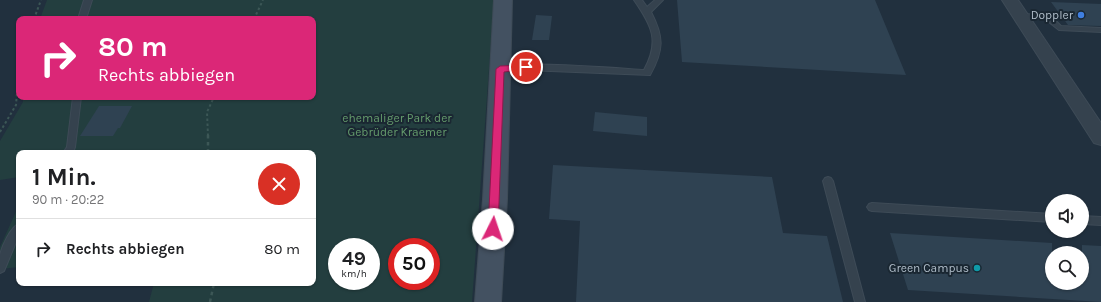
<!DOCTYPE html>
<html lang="de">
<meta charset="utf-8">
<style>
body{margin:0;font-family:Karla,sans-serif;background:#f6f6f6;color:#202124;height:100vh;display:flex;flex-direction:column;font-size:15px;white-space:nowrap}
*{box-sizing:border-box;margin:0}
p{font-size:13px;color:#757577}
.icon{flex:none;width:22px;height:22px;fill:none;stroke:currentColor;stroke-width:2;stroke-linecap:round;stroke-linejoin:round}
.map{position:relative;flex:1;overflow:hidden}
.details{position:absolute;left:16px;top:150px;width:300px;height:136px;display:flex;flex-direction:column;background:#fff;border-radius:8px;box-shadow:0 1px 3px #0004}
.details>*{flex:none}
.banner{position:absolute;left:16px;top:16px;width:300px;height:84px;border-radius:8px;box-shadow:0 1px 3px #0004;background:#db2777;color:#fff;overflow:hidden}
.controls{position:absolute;left:1045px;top:194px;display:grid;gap:8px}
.controls a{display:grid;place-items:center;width:44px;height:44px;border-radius:50%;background:#fff;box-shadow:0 1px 3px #0004;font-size:20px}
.speed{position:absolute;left:328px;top:238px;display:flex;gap:8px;font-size:20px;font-weight:700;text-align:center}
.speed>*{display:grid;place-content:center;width:52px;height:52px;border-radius:50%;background:#fff;box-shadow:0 1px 3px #0004;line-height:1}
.speed small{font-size:10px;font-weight:400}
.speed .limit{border:6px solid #d22;background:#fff;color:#111}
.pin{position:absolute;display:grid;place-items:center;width:34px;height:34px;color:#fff;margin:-17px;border:2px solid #fff;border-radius:50%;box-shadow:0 1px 4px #0007}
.me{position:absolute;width:44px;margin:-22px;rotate:4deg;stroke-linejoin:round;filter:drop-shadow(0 0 3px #0008)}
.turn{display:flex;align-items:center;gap:14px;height:84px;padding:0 16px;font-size:18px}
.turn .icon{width:52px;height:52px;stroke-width:2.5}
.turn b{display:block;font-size:28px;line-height:34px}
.round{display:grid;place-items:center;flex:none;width:42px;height:42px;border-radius:21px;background:#f6f6f6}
.summary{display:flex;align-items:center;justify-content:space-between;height:68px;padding:0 16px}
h1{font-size:24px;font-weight:700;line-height:30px}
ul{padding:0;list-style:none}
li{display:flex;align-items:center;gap:12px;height:60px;padding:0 16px;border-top:1px solid #e0e0e0}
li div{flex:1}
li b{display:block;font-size:15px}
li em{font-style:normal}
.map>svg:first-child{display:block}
.green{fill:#233e3f;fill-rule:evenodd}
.building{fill:#2f4252}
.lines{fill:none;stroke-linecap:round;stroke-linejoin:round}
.lane-casing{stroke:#3e4b57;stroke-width:2}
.street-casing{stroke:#3e4b57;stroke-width:2}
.secondary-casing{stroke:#3e4b57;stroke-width:2}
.path-far1{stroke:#3c5756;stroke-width:2;stroke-dasharray:2.5 2.5;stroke-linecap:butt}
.path{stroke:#3c5756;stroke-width:2.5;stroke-dasharray:3.5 3.5;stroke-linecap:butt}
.lane{fill:#35424e;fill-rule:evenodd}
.street{fill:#35424e;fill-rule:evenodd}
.secondary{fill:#435161;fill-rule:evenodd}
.route{fill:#db2777;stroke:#8e194d}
.shop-dot{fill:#3f7fe0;stroke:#1a2732;stroke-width:1.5}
.culture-dot{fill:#0f9aa8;stroke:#1a2732;stroke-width:1.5}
.labels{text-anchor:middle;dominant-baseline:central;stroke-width:4;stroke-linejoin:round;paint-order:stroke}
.poi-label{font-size:12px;fill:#b0bdc9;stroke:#1a2732;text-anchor:end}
.park-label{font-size:12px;fill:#659c6c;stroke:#1a2732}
</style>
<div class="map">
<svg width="1101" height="302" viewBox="0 0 1101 302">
<rect width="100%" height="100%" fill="#21303e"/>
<path class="green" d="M47 0H494L472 302H149L154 283H313V153H19V177L0 180V141L23 102V97H313V19H40ZM337 247H371V281H337ZM397 247H431V281H397Z
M19 205V267L0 269V247Z"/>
<path class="building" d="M677 0H875L906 75 682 62Z
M1051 2 1101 4V26L1068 25Z
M536 15 552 16 549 40H532Z
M99 106H132L120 128H118L113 136H80Z
M595 112 647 117V136L593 131Z
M553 165 772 177 783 233 827 236 843 302H576L580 221 549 219Z
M890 233 1052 243V283H1082V245L1101 246V302L908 290Z"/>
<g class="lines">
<defs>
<path id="lane" d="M84 0H92L86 19H78Z
M634 0H642L647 7 655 0H663L651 12C664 37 664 50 650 75L526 70 500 72 496 69C505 59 624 69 644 70 660 41 652 26 634 0Z
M1018 14 1050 15 1061 26 1101 28V32L1059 30 1045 19 1021 18H1018Z
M73 97H81L75 147 73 153H63L67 147Z
M828 177 831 178 833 181 865 302H855L823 181 825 178Z
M872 203 1052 214V222L872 211 869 210 867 207 869 204Z
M1082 216 1101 217V225L1082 224Z
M19 224V235L4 271 0 273C0 268 0 261 0 256 1 248 11 226 19 224Z"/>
<path id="street" d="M1002 0H1018L1101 123V145L1094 143Z"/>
<path id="secondary" d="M494 0H512L507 199 501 302H475L483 199Z"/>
</defs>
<use href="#lane" class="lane-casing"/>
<use href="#street" class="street-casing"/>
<use href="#secondary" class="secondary-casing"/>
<path class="path-far1" d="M34 19 41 0
M254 19 263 0
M0 132 16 105 19 69
M208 136 207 112 214 97"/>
<path class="path" d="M208 135V153
M210 302 214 283"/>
<use href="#lane" class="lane"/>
<use href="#street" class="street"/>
<use href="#secondary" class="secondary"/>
</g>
<path class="route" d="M526 65 530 67 529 69 504 72 498 229 493 233 488 229 496 69 500 66Z"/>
<circle class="shop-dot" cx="1081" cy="15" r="4"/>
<circle class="culture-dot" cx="977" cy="268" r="4"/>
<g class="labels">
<g class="poi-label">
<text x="1073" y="15">Doppler</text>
<text x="969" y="268">Green Campus</text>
</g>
<g class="park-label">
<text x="397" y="118">ehemaliger Park der<tspan x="397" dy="14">Gebrüder Kraemer</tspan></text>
</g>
</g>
</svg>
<div class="controls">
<a><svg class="icon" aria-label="sound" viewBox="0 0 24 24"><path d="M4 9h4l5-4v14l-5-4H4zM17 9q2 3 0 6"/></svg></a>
<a><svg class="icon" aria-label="search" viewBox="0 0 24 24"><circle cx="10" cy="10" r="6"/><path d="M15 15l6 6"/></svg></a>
</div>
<div class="speed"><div>49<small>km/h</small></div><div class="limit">50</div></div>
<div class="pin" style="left:526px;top:67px;background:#d93025"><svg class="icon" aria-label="arrive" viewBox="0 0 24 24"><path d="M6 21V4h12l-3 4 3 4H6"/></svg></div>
<svg class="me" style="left:493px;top:229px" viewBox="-20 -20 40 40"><circle r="19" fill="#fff"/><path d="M0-13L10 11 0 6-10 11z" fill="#db2777"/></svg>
<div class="banner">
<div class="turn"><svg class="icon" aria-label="right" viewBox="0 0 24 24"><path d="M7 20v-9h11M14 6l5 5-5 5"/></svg><div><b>80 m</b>Rechts abbiegen</div></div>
</div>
<section class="details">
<div class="summary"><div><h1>1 Min.</h1><p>90 m · 20:22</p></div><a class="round" style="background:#d93025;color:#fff"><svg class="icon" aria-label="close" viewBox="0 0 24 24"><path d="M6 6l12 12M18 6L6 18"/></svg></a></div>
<ul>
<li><svg class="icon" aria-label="right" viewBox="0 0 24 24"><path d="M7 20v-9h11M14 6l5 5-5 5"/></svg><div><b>Rechts abbiegen</b></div><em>80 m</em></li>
</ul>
</section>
</div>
